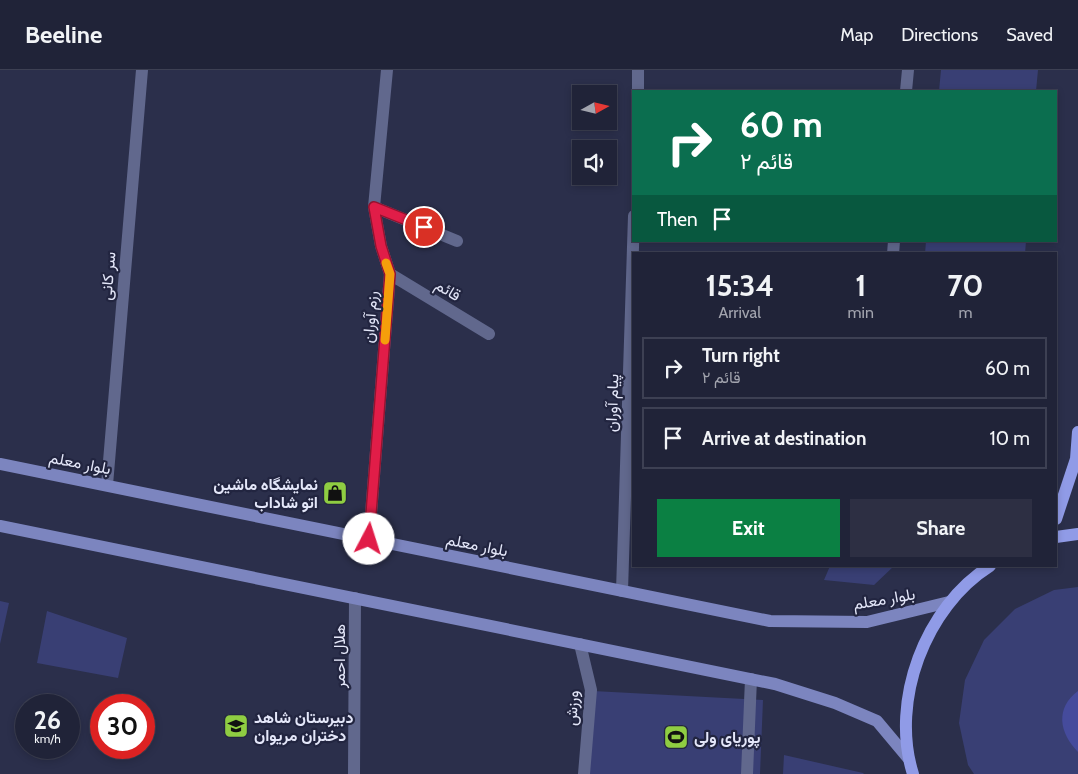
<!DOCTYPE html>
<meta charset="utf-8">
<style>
body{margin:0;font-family:Cabin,Vazirmatn,sans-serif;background:#2d2f43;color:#f1f3f6;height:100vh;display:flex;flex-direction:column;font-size:19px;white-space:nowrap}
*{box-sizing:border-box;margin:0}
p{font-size:16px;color:#a2a4ae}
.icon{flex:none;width:28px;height:28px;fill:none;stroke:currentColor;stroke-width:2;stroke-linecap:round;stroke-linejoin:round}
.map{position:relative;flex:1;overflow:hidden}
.sheet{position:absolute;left:632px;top:182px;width:425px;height:315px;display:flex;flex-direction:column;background:#202338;border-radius:0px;box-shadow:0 2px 8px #0003,0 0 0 1px #3d4053}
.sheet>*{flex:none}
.banner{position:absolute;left:632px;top:20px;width:425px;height:152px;border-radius:0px;box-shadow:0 2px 8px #0003,0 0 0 1px #3d4053;background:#0b6e4f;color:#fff;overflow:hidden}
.needle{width:32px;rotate:82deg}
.tools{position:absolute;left:572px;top:15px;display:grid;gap:10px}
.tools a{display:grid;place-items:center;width:45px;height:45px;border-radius:0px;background:#202338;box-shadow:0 2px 8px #0003,0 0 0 1px #3d4053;font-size:25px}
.speed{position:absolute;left:15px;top:624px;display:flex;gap:10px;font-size:25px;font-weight:700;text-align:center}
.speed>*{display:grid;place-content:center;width:65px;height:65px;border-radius:50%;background:#202338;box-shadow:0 2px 8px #0003,0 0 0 1px #3d4053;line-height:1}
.speed small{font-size:12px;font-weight:400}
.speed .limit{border:8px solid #d22;background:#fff;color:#111}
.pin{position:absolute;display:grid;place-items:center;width:42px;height:42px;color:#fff;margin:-21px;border:2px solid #fff;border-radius:50%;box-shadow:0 1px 5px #0007}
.me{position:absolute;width:55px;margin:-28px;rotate:5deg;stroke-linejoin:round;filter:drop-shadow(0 0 4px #0008)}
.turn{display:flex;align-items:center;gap:18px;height:105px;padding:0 25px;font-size:22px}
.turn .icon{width:65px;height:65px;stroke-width:2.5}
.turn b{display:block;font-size:35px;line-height:42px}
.then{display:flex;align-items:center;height:48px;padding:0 25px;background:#0003;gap:10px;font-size:19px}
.eta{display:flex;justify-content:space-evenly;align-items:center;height:85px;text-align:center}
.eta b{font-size:30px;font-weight:800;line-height:35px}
.button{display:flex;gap:10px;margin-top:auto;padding:10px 25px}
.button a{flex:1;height:58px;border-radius:0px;background:#0b8043;color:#fff;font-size:20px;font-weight:800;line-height:58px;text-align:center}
.button a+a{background:#2d2f43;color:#f1f3f6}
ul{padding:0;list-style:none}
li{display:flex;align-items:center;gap:15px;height:62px;margin:0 10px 8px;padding:0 15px;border:2px solid #3d4053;border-radius:0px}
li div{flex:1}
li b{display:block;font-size:19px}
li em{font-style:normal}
header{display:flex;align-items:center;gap:30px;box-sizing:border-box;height:70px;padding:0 25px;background:#202338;border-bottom:1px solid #3d4053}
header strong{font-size:24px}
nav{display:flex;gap:28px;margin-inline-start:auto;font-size:18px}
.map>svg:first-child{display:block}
.green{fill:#393f74}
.water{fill:#454b9c}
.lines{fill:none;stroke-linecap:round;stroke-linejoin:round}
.street{stroke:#61688d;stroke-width:12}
.secondary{stroke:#7c85bf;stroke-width:12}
.primary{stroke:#909be7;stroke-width:12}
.route-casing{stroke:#92132f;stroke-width:12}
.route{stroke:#e11d48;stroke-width:9}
.slow{stroke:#f59e0b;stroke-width:9}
.labels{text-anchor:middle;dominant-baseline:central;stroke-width:4.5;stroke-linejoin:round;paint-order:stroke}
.street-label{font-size:16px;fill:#e4e7f9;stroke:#222540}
.poi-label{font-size:16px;font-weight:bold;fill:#e4e7f9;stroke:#222540;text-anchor:start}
</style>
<header>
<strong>Beeline</strong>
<nav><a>Map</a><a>Directions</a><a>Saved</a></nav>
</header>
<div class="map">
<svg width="1078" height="704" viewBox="0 0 1078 704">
<rect width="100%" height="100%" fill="#2b2f4b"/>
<path class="green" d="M941 0H1038L1036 21H939Z
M926 171H1026L1025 184H925Z
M830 496H894L874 515 824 510Z
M1078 517V704H974L968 695 959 653 965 610 984 570 1015 539 1054 520Z
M0 531 9 533 0 574Z
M47 541 127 568 118 608 37 593Z
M593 621 763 630 760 704H588Z
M784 685 863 703 864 704H783Z"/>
<path class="water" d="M1078 621V682C1059 663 1055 638 1078 621Z"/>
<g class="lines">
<path class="street" d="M638 21V0
M906 21 908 0
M374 137 457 171
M893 184 894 171
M390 204 489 264
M107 415 142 0
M369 469 390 204 381 176 374 137 387 0
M622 521 634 146
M580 574 591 620 584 704
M354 704 355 528
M747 704 751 609"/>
<path class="secondary" d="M0 394 770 551 867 552 949 532
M0 456 775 614 835 633 877 651 908 688"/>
<path class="primary" d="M1056 449 1076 389 1078 362
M1056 467 1078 464
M913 704C890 631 925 537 990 496"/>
</g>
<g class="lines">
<defs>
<path id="route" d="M369 469 390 204 381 176 374 137 424 157"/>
</defs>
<use href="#route" class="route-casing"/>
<use href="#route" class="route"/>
<path class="slow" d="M385 270 390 204 386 193"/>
</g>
<defs>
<symbol id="shop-square" viewBox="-11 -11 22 22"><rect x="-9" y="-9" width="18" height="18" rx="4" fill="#8fcd42" stroke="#222540"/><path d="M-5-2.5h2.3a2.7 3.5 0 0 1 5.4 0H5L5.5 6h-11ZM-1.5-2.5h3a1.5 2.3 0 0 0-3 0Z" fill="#111"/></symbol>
<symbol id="school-square" viewBox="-11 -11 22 22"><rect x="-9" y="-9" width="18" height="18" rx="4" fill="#8fcd42" stroke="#222540"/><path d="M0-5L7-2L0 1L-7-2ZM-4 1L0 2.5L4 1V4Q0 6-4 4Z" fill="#111"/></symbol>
<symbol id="stadium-square" viewBox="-11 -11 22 22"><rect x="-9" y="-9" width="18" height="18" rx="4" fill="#8fcd42" stroke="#222540"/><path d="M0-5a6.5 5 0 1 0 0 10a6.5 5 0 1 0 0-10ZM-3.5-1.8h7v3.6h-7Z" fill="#111"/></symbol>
</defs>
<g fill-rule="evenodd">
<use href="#shop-square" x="321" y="409" width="28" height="28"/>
<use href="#school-square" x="222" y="642" width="28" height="28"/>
<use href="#stadium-square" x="662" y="653" width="28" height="28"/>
</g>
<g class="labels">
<g class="street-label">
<text transform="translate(108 206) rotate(-85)">سر کانی</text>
<text transform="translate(448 220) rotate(31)">قائم</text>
<text transform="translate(370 247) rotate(-85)">رزم آوران</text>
<text transform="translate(612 333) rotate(-88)">پیام آوران</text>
<text transform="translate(80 393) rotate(11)">بلوار معلم</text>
<text transform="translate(477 475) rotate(11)">بلوار معلم</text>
<text transform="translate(884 529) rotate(-10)">بلوار معلم</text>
<text transform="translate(339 586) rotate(-90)">هلال احمر</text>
<text transform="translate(572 638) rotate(-87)">ورزش</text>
</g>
<g class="poi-label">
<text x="318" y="414" text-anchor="end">نمایشگاه ماشین<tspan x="318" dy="18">اتو شاداب</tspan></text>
<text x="254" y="647">دبیرستان شاهد<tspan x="254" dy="18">دختران مریوان</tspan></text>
<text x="694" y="667">پوریای ولی</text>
</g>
</g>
</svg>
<div class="tools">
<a><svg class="needle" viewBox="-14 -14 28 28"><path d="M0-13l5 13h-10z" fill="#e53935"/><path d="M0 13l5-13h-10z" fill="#a2a4ae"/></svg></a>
<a><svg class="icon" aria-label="sound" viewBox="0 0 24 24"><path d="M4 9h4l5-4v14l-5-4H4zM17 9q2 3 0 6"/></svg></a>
</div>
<div class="speed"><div>26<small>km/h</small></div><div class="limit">30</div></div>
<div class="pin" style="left:424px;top:157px;background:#d93025"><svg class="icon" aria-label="arrive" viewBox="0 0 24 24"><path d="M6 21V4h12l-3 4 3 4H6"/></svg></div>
<svg class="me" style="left:369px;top:469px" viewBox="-20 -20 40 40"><circle r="19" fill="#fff"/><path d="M0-13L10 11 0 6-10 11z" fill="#e11d48"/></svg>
<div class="banner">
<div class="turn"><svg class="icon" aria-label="right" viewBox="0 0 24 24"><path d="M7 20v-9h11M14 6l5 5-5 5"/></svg><div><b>60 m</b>قائم ۲</div></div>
<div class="then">Then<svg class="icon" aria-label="arrive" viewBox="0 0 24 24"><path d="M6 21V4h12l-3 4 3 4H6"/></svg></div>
</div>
<section class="sheet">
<div class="eta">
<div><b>15:34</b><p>Arrival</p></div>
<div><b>1</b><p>min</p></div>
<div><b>70</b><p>m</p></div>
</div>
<ul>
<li><svg class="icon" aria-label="right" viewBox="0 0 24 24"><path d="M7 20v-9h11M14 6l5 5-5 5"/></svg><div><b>Turn right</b><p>قائم ۲</p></div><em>60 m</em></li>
<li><svg class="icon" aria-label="arrive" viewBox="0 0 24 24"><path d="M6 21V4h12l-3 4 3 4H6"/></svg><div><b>Arrive at destination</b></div><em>10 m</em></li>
</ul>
<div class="button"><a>Exit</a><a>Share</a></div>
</section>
</div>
